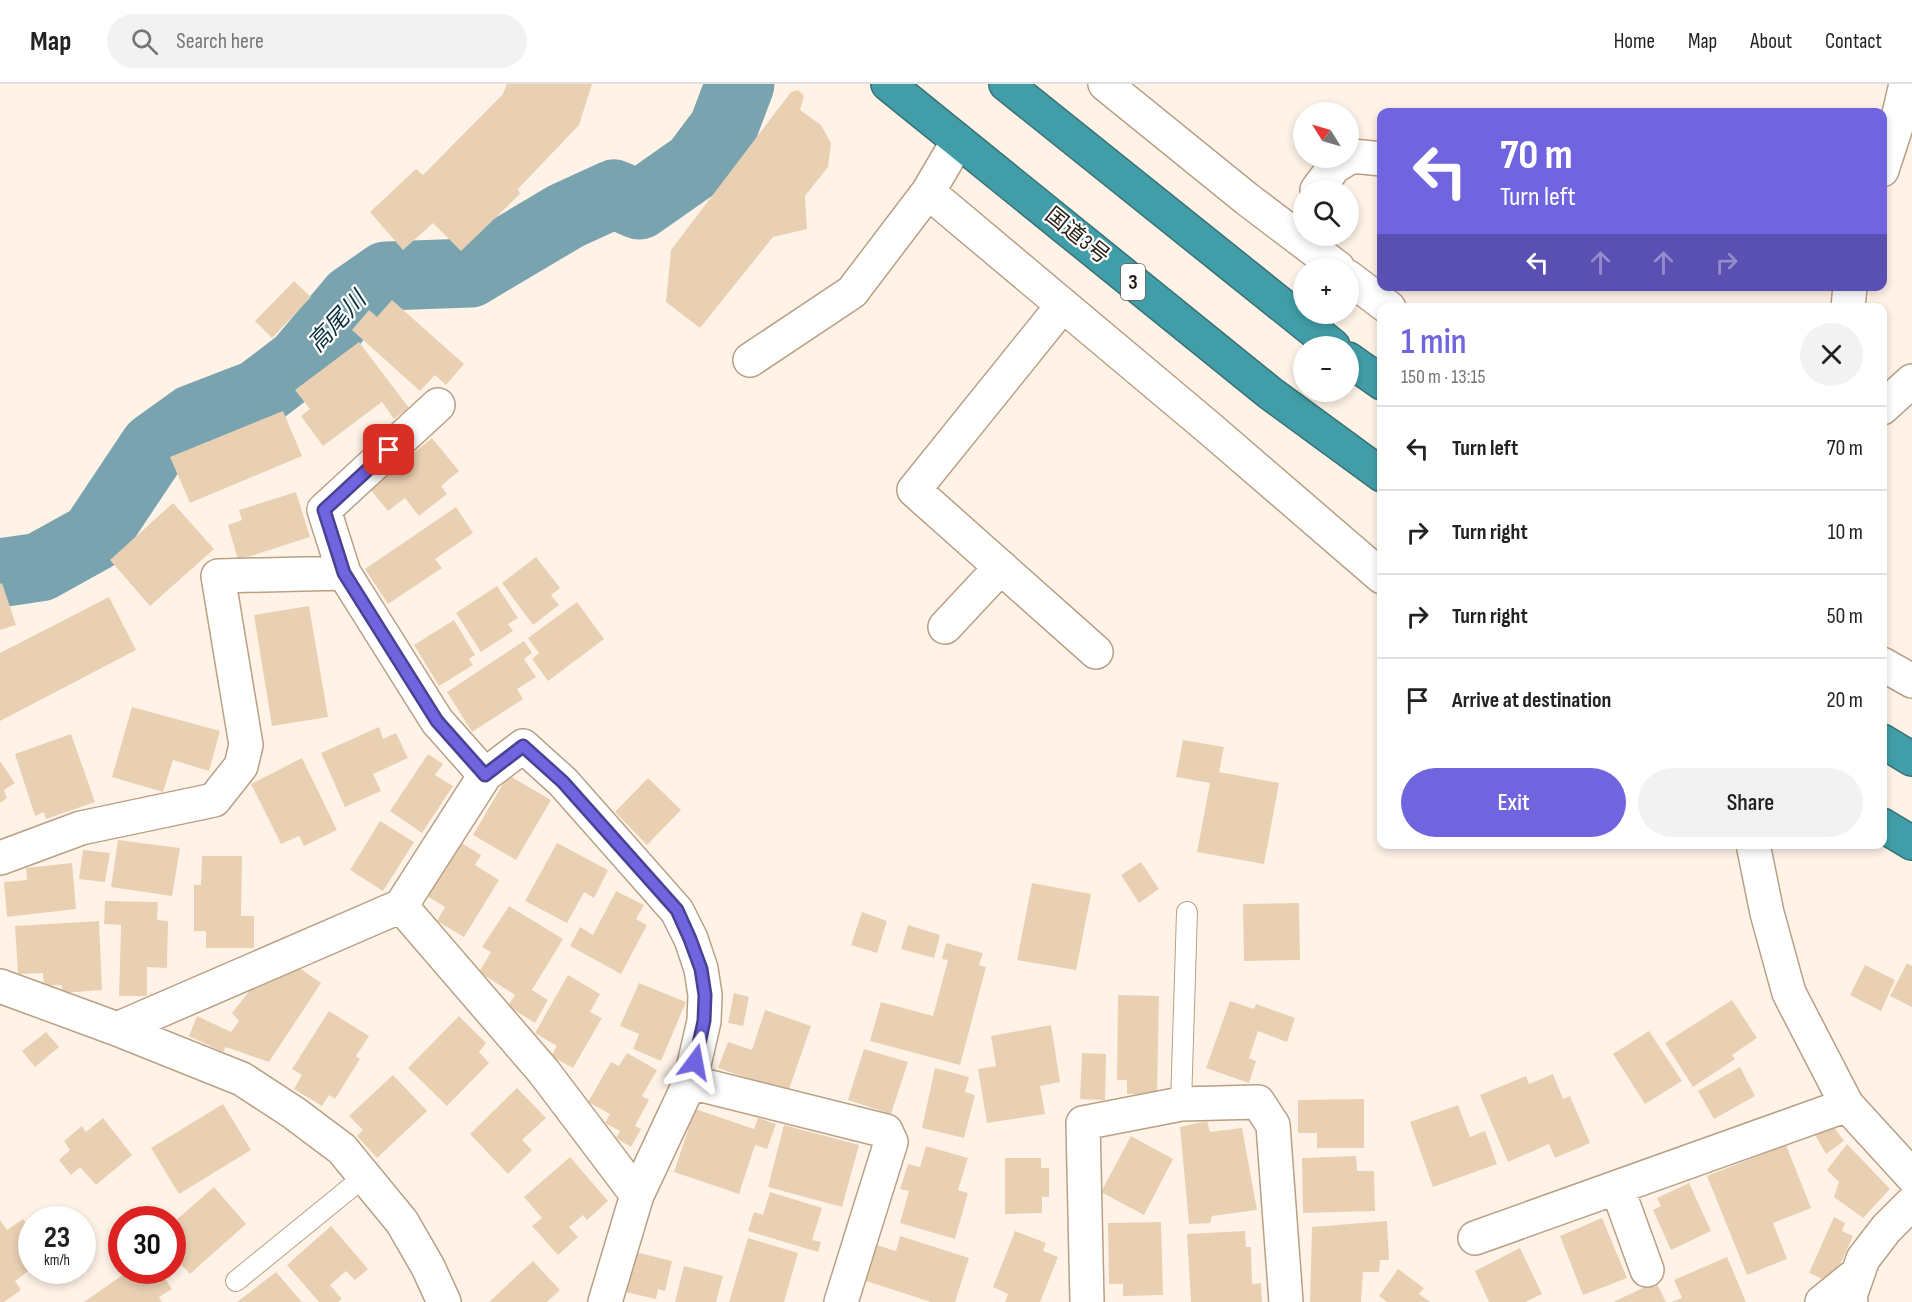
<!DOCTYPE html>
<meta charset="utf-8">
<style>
body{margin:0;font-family:"Sofia Sans Condensed","Noto Sans JP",sans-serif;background:#f2f2f2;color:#222;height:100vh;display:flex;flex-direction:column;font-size:22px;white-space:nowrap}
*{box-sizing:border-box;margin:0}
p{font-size:20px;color:#767676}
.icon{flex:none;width:33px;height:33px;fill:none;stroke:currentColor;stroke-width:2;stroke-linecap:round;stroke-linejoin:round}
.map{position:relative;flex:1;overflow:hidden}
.drawer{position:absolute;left:1377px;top:219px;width:510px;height:546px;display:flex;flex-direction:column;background:#fff;border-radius:12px;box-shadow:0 3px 9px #0003}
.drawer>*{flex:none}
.top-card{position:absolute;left:1377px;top:24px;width:510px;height:183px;border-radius:12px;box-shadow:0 3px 9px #0003;background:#7064df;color:#fff;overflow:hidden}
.needle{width:39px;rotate:307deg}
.buttons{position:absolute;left:1293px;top:18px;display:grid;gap:12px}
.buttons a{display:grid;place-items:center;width:66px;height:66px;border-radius:50%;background:#fff;box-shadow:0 3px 9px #0003;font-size:30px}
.speed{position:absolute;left:18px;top:1122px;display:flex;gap:12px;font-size:30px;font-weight:700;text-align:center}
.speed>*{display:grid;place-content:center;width:78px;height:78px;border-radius:50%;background:#fff;box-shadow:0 3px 9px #0003;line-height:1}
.speed small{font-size:15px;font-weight:400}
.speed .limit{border:9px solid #d22;background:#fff;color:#111}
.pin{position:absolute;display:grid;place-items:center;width:51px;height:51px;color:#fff;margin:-26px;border-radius:12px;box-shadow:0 3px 9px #0006}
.me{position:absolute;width:66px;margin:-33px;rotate:13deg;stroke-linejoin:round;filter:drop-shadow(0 0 4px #0008)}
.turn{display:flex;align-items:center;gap:21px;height:126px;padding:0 24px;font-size:27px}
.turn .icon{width:78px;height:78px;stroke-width:2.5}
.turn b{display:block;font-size:42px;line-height:51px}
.lanes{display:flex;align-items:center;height:57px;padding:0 24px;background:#0003;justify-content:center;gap:30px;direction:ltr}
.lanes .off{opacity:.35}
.round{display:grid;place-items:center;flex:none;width:63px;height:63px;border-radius:32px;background:#f2f2f2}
.overview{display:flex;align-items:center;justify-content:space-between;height:102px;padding:0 24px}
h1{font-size:36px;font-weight:600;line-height:45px;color:#7064df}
.primary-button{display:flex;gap:12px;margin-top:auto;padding:12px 24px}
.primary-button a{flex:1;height:69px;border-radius:36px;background:#7064df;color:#fff;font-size:24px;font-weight:600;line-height:69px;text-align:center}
.primary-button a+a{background:#f2f2f2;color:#222}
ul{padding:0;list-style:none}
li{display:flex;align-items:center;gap:18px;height:84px;padding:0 24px;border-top:2px solid #e0e0e0}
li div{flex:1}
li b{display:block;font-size:22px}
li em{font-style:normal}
header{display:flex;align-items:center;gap:36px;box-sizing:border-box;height:84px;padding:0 30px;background:#fff;border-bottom:2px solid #e0e0e0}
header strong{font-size:28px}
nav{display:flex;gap:33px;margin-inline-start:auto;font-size:21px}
.search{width:420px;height:54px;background:#f2f2f2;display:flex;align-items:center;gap:15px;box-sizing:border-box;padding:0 21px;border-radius:33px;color:#767676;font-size:22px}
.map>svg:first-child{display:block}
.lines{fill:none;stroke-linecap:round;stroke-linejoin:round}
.river{stroke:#7aa3b0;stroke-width:69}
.building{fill:#ead0b3}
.lane-casing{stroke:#b9a084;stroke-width:22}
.street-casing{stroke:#b9a084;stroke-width:36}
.highway-casing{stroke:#387174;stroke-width:36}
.lane{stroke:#fff;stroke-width:20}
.street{stroke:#fff;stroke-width:33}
.highway{stroke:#419ea8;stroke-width:33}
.route-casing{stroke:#494191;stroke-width:15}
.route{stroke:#7064df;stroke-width:10}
.labels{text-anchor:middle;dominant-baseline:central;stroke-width:4.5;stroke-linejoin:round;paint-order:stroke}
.shield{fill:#fff;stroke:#686159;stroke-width:1.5}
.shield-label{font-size:21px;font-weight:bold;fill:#271d12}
.street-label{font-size:22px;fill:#271d12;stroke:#fff}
.water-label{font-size:24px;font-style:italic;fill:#062f39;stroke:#fff}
</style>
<header>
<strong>Map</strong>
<div class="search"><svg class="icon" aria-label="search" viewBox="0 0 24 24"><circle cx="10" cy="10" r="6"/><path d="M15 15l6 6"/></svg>Search here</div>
<nav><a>Home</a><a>Map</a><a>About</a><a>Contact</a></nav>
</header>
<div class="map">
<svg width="1912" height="1218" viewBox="0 0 1912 1218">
<rect width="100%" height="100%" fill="#fff3e8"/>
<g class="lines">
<path class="river" d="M0 489 40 483 94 453 154 363 193 335 258 310 300 278 353 215 386 192 470 189 566 132 614 110 639 121 696 81 723 45 740 0"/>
</g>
<path class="building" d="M507 0H592L579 41 518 105 520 110 461 167 433 139 403 166 370 128 416 85 423 91 503 10Z
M798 6 804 12 800 26 821 41 831 59 828 83 805 112 807 145 773 153 700 244 666 218 671 166 791 8Z
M294 197 311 213 272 254 255 237Z
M392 216 464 280 446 301 435 291 420 307 352 246 369 226 377 233Z
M359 258 409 324 394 335 382 318 323 362 301 332 310 325 295 306Z
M283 327 302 372 190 419 170 373Z
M432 354 459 387 441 402 447 410 419 432 405 414 388 427 370 405Z
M296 408 310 453 238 476 228 441 242 436 239 426Z
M173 419 214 465 150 522 110 476Z
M456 423 473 449 435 475 442 484 388 520 365 485Z
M536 473 560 504 551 511 559 521 533 541 502 499Z
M2 499 16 541 0 546V500Z
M497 502 518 534 508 540 513 547 481 568 456 529Z
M109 513 136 566 0 637V569Z
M577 518 604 555 548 597 532 575 539 569 528 554Z
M309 522 328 633 272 642 254 531Z
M454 536 475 571 469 575 473 581 439 602 414 561Z
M524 557 532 569 524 575 536 593 517 605 523 615 472 648 447 608Z
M132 623 220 647 209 687 173 676 163 708 112 693Z
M379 643 383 655 396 649 408 674 373 690 381 707 345 723 321 669Z
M71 650 95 718 46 735 44 728 35 732 15 670Z
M1183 656 1224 663 1219 688 1279 699 1264 780 1197 768 1210 699 1176 693Z
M428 670 443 680 435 691 453 702 422 749 390 727Z
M302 674 337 746 304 762 299 752 281 760 251 700Z
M0 677 15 699 4 706 7 714 0 719Z
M508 691 551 716 516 776 473 751Z
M648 694 681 726 647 761 615 728Z
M380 737 414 758 383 807 350 786Z
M118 756 180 764 172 812 111 803Z
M460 758 481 771 475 781 499 796 464 853 437 837 445 823 427 812Z
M557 759 608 786 594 814 584 808 567 839 525 817Z
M83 766 110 769 105 798 79 795Z
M202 772H242L241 832H254V864H206V847H194V801H201Z
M1141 778 1159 805 1139 819 1121 791Z
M72 779 76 825 7 833 4 798 27 796 26 784Z
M1032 799 1091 810 1076 886 1017 876Z
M616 807 644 821 636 835 647 841 621 890 570 862 580 843 593 851Z
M105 817 158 818 157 836 168 837 167 884 147 883V912H119L121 841 104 840Z
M1299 819 1300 876 1244 877 1243 820Z
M509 822 563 855 532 906 548 916 535 939 508 922 515 911 479 888 491 868 482 863Z
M862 828 887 837 877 869 851 861Z
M99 837 102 906 62 909V901L44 902 43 889 18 890 15 842Z
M908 841 940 851 934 874 901 865Z
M946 859 983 869 979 881 986 883 960 981 870 957 881 918 933 932 948 876 942 875Z
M1907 879 1912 882V923L1890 912Z
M1865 881 1895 896 1881 927 1850 911Z
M298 883 321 899 269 978 226 963 223 968 189 952 197 932 231 948 239 937 232 929 255 900Z
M568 891 600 910 590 928 602 934 573 984 551 972 557 962 535 949Z
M639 899 686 918 661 977 633 965 639 950 620 942Z
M734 909 749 913 743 942 728 939Z
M1118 911 1159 912 1157 1010H1127V996H1117Z
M1732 916 1757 954 1732 971 1735 975 1693 1003 1665 959Z
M1230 917 1254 925 1256 920 1295 934 1287 958 1258 947 1249 974 1256 977 1249 999 1206 984Z
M765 926 811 942 788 1008 718 984 728 958 752 966Z
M329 927 369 952 356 972 360 975 335 1015 329 1011 322 1022 294 1005 302 991 292 985Z
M459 932 486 959 479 968 489 979 447 1022 408 984Z
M1051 941 1060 998 1040 1002 1045 1030 987 1039 978 985 996 982 991 952Z
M1649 947 1682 997 1645 1020 1613 970Z
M46 948 59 963 35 983 22 967Z
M864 965 908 978 891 1030 848 1016Z
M627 969 657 986 642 1012 649 1016 635 1042 641 1045 631 1063 616 1054 620 1047 605 1039 610 1030 588 1018 611 978 619 982Z
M1082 969 1106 970 1105 1016 1080 1015Z
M1740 983 1755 1012 1714 1035 1698 1007Z
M935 984 969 993 965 1008 975 1011 964 1054 922 1044Z
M1553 990 1563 1015 1570 1012 1590 1059 1555 1074 1549 1060 1508 1078 1480 1011 1526 992 1529 1000Z
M393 991 427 1027 377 1074 357 1052 363 1046 349 1032Z
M517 1004 546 1034 522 1056 532 1066 508 1090 470 1050Z
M1364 1015V1064H1317V1049H1298V1016Z
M223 1020 251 1066 179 1110 151 1064Z
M1458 1021 1470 1053 1485 1047 1497 1080 1433 1103 1410 1038Z
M695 1025 754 1045 758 1034 776 1040 767 1065 755 1061 739 1110 674 1088Z
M103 1034 132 1071 96 1101 80 1083 71 1091 59 1076 70 1066 64 1057 82 1042 86 1048Z
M1207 1037 1210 1048 1242 1044 1257 1126 1212 1132 1210 1139 1189 1140 1180 1043Z
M1830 1037 1844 1057 1826 1070 1814 1049Z
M784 1041 859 1061 842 1123 768 1103Z
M1131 1052 1173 1075 1144 1131 1101 1108Z
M1847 1060 1890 1105 1863 1134 1834 1113 1839 1098 1827 1086Z
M1786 1061 1811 1124 1773 1139 1787 1175 1747 1191 1707 1092Z
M926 1062 968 1074 958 1106 968 1109 955 1155 900 1139 909 1107 900 1105 908 1080 920 1083Z
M1356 1072 1357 1087H1374L1375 1127 1303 1129 1302 1074Z
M570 1073 608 1117 587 1136 583 1131 569 1143 578 1153 558 1171 532 1142 542 1134 524 1113Z
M1005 1074H1041V1084H1049V1113H1042V1129L1005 1130Z
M1689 1099 1711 1147 1671 1166 1653 1126 1661 1122 1657 1114Z
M214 1103 246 1140 190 1190 172 1171V1136H165L170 1132 175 1137Z
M770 1108 822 1124 812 1156 821 1158 818 1168 748 1147 754 1128 763 1131Z
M1834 1133 1845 1139 1842 1147 1853 1152 1832 1199 1809 1189Z
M1602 1134 1627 1194 1583 1211 1560 1152Z
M23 1135 32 1147V1168L23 1174 31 1185 15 1197 21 1206 4 1218H0V1136L7 1146Z
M1387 1137 1389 1176H1380L1379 1188H1363L1361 1218H1310L1312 1143Z
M1161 1138 1163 1211 1123 1212V1200H1109L1108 1139Z
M331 1142 368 1185 355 1196 346 1187 330 1201 342 1215 338 1218H319L287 1181Z
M1015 1147 1046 1159 1043 1167 1058 1173 1040 1218H1005L1008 1210 993 1203Z
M1245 1147 1246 1163H1251L1252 1200 1261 1199 1262 1218H1191L1187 1150Z
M900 1152 969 1174 955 1218H931L866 1197 877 1161 896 1167Z
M748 1154 798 1169 784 1218H729Z
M1520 1164 1542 1210 1525 1218H1489L1475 1187Z
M635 1168 672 1177 665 1207 658 1205 656 1215 625 1208Z
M1727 1173 1746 1218H1672L1682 1214 1674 1196Z
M533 1177 560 1206 547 1218H489Z
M684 1182 723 1192 716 1218H675Z
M1398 1185 1424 1204 1419 1210 1430 1218H1387L1379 1212Z
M130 1186H159L172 1205 159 1213 162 1218H84Z
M276 1188 302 1218H237Z
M1656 1198 1666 1218H1613Z"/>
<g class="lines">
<defs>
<path id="lane" d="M1181 1020 1187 828
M236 1197 365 1092"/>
<path id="street" d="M1105 0 1247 115 1338 184
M958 57 928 108 1208 343 1382 493
M1882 86 1896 43 1906 0
M1317 106 1334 83 1352 72 1382 75
M1348 193 1389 224
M1063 221 914 406 1096 568
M1848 224 1850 202
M750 276 852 208 928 108
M438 321 324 426 344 489 437 637 485 691
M1882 324 1912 297
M945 543 1001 483
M1882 580 1912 597
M1753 760 1767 829 1789 909 1847 1021 1912 1092
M0 774 81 744 214 716 241 682 246 661 218 492 344 489
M401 822 544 988 637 1111
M0 902 117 945 242 995 294 1029 342 1065 402 1138 428 1183 444 1218
M117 945 401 822 485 691 523 662 563 698 677 827 691 855 701 885 705 911 704 937 690 998 637 1111 605 1218
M690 998 886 1047 891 1058 841 1218
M1617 1103 1647 1186
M1475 1154 1847 1021
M1087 1218 1083 1039 1181 1020 1258 1018 1273 1041 1286 1218
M1822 1218 1858 1189
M1851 1218 1850 1212 1863 1175 1886 1145 1912 1119"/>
<path id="highway" d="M888 0 1270 309 1382 391
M1006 0 1333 262
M1348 275 1382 299
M1882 657 1912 675
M1882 741 1912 759"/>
</defs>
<use href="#lane" class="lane-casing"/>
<use href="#street" class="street-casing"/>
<use href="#highway" class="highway-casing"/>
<use href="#lane" class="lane"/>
<use href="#street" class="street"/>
<use href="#highway" class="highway"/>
</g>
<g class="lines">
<defs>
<path id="route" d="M389 366 324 426 344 489 437 637 485 691 523 662 563 698 677 826 690 855 701 885 705 911 704 937 695 978"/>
</defs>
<use href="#route" class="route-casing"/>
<use href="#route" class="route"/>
</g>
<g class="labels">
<rect class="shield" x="1121" y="180" width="24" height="36" rx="4.5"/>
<g class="shield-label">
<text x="1133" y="198">3</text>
</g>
<g class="street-label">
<text transform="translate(1077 152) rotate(39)">国道3号</text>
</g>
<g class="water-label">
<text transform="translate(337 238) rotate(-47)">高尾川</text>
</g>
</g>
</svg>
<div class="buttons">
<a><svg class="needle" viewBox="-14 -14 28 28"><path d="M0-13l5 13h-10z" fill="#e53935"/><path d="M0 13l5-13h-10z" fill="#767676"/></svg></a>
<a><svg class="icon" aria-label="search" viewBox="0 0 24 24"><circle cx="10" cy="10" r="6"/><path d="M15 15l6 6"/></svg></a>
<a>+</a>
<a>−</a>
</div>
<div class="speed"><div>23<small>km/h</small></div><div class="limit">30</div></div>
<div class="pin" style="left:389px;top:366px;background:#d93025"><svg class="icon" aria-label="arrive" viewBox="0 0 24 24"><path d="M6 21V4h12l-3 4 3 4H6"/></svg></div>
<svg class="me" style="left:695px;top:978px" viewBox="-20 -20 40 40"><path d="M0-17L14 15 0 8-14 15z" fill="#7064df" stroke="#fff" stroke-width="4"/></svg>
<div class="top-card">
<div class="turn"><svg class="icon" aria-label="left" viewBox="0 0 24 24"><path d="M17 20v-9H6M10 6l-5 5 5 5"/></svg><div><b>70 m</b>Turn left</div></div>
<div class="lanes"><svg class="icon" aria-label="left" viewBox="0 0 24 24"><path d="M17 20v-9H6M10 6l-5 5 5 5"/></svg><svg class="icon off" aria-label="ahead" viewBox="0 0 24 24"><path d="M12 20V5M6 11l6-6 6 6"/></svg><svg class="icon off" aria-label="ahead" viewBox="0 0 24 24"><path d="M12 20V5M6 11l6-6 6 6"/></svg><svg class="icon off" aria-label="right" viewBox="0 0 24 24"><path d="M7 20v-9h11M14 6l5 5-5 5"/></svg></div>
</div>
<section class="drawer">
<div class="overview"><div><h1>1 min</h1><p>150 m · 13:15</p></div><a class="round"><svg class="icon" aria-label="close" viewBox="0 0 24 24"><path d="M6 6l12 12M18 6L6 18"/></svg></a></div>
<ul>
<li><svg class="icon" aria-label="left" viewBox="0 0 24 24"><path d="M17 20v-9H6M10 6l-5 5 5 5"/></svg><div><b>Turn left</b></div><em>70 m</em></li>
<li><svg class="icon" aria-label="right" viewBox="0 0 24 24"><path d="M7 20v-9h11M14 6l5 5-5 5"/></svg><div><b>Turn right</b></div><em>10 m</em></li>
<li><svg class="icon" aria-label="right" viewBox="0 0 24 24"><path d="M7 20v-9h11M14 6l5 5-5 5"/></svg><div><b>Turn right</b></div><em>50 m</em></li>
<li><svg class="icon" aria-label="arrive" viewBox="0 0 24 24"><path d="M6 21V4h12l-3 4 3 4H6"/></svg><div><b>Arrive at destination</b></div><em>20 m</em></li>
</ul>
<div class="primary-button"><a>Exit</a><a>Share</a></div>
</section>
</div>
